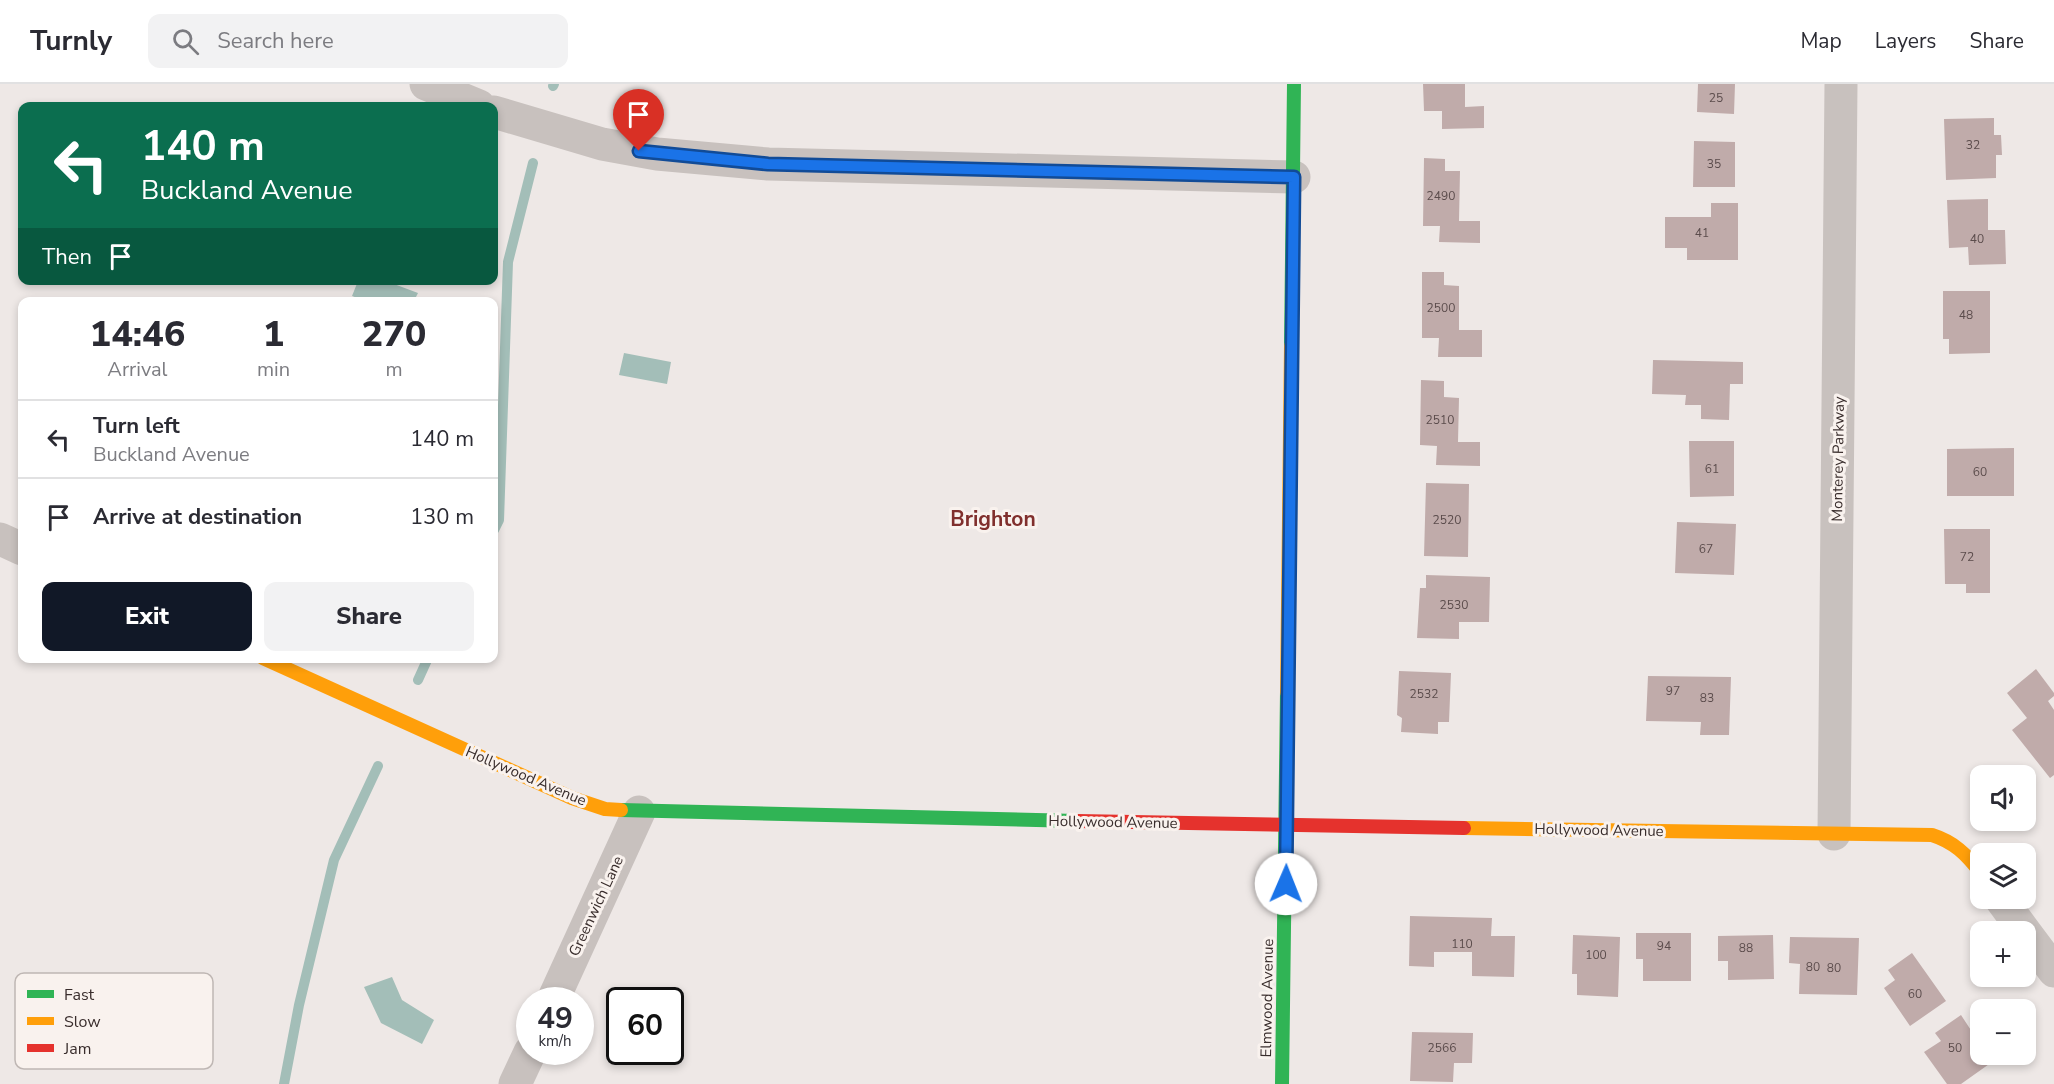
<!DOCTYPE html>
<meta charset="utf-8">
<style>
body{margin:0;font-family:"Nunito Sans",sans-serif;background:#f2f2f3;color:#2b2b33;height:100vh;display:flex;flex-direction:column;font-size:22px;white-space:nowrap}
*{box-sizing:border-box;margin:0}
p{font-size:20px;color:#7c7c81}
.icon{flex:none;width:33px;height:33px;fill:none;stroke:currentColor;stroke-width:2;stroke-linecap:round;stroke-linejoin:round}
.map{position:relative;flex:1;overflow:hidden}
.details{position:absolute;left:18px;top:213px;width:480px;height:366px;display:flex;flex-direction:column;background:#fff;border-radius:12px;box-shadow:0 3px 9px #0003}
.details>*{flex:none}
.top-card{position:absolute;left:18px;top:18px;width:480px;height:183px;border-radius:12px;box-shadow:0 3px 9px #0003;background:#0b6e4f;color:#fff;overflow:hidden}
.tools{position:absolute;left:1970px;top:681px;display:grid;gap:12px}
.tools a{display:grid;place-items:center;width:66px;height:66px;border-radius:12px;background:#fff;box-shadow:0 3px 9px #0003;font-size:30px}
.speed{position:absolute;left:516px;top:903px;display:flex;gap:12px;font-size:30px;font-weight:700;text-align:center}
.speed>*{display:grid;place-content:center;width:78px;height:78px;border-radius:50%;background:#fff;box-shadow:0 3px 9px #0003;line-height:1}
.speed small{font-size:15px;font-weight:400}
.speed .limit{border:3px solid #111;border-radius:9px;background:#fff;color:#111}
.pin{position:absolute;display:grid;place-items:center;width:51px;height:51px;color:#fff;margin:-62px -26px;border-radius:50% 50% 50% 0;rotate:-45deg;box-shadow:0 0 6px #0007}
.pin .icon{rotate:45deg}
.me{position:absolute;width:66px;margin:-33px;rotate:1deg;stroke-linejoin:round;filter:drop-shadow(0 0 4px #0008)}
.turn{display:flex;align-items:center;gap:21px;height:126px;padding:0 24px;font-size:27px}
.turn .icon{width:78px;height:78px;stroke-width:2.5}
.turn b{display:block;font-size:42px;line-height:51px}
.then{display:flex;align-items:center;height:57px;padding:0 24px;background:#0003;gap:12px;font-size:22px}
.eta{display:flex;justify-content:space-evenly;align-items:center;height:102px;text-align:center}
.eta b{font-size:36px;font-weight:800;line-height:42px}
.button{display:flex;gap:12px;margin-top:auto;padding:12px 24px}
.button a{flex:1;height:69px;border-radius:12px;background:#111827;color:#fff;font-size:24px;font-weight:800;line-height:69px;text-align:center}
.button a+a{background:#f2f2f3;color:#2b2b33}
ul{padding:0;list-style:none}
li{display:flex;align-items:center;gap:18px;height:78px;padding:0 24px;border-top:2px solid #e1e1e2}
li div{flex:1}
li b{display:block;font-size:22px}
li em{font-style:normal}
header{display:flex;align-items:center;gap:36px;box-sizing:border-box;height:84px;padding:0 30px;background:#fff;border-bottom:2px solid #e1e1e2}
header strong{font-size:28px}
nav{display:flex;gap:33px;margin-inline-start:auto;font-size:21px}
.search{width:420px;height:54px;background:#f2f2f3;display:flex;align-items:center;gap:15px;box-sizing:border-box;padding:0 21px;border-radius:12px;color:#7c7c81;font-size:22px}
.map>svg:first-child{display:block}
.water{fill:#a3beb8}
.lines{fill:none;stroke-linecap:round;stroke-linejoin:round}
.stream{stroke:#a3beb8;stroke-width:10}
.building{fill:#c0abaa}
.street{stroke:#c8c1be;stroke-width:33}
.fast{stroke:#30b455;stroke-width:14}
.slow{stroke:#ff9f0a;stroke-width:14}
.jam{stroke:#e5322d;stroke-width:14}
.route-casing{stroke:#114b97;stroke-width:15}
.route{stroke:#1a73e8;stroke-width:10}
.labels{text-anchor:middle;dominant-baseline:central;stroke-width:6;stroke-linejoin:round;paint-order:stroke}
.number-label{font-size:12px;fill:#5b4c4c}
.street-label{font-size:15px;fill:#392d2c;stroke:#f9f2ee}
.district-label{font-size:21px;font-weight:bold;fill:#802f2d;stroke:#f9f2ee}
.key{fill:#f9f2ee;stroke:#bfb7b4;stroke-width:1.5}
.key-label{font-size:16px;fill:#392d2c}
</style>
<header>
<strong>Turnly</strong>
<div class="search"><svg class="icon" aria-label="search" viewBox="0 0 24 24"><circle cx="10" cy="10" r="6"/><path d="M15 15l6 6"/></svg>Search here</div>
<nav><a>Map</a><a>Layers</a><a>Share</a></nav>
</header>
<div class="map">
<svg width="2054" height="1000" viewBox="0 0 2054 1000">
<rect width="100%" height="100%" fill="#eee8e6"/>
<path class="water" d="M358 197H386L418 209 414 217H365L352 212Z
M624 269 671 278 667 300 619 291Z
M392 893 402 916 434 936 422 960 381 939 364 903Z"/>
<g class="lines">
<path class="stream" d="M553 2 554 0
M494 446 499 436 508 178 533 79
M418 596 428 574
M284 1000 299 921 334 776 378 682"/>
</g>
<path class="building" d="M1423 0H1465V23L1484 22V44L1442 45V27H1424Z
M1698 0H1735L1734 30 1697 28Z
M1994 34V51H2001L2002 71H1996V94L1946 96 1944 35Z
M1694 57 1735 58V103H1693Z
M1424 74 1445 75V87H1460L1459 137H1480V159L1439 158 1440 142H1423Z
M1988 115V146H2005L2006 180 1969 181 1968 163 1949 164 1947 116Z
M1711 119H1738V176H1687V164H1665V133H1711Z
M1422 188H1444V201L1459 202V246H1482V273H1438L1439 254H1422Z
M1943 207H1990V269L1949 270V255H1943Z
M1653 276 1743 278V300H1730L1729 336 1701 335V321H1685L1686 311 1652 310Z
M1421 296 1444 297V313L1459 314 1458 358H1480V382L1436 381 1437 362 1420 361Z
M1689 357H1734V412L1690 413Z
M2014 364V412H1947V365Z
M1426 399 1469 400 1468 473 1424 472Z
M1677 438 1736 440 1734 491 1675 489Z
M1944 445H1990V509H1966V500H1945Z
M1426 491 1490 493 1489 538H1459V555L1417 554 1420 504H1426Z
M2036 585 2054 609V612L2048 617 2054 626V691L2050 694 2012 646 2027 634 2007 609Z
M1399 587 1451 589 1449 638H1438V650L1401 648 1402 634 1397 631Z
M1648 592 1731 593 1729 651H1700L1701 638 1646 637Z
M1410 832 1492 834 1491 852H1515L1514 893 1472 892V868H1434V883L1409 882Z
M1636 849H1691V897H1643V875H1636Z
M1573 851 1620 853 1618 913 1577 911V890H1572Z
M1773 851 1774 895 1728 896V877H1718V852Z
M1790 853 1859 854 1857 911 1799 910 1800 880 1789 879Z
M1912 869 1946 917 1910 942 1884 904 1895 896 1888 886Z
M1961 931 1980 960V970H1987L1992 978 1961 1000H1947L1924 968 1941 957 1935 949Z
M1412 948 1473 949 1472 979H1454L1453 998 1410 997Z"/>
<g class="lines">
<path class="street" d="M426 0 479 22
M494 28 602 60 657 70 768 80 1294 93
M0 455 22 465
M1834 750 1841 0
M2000 814 2025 848
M2025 848 2054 887
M553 916 639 728
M515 1000 530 968"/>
<path class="fast" d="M1291 262 1294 0
M621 726 1077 737
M1282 1000 1287 608"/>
<path class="slow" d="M263 574 572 714 605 725 621 726
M1287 608 1291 262
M1464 744 1932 751C1954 758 1966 770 1980 788"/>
<path class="jam" d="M1077 737 1464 744"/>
</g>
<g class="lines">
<defs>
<path id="route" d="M639 67 768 80 1294 93 1286 800"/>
</defs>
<use href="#route" class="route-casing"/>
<use href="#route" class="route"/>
</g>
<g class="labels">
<g class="number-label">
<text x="1716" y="14">25</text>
<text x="1973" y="61">32</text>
<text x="1714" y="80">35</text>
<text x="1441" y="112">2490</text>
<text x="1702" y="149">41</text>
<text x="1977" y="155">40</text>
<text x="1441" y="224">2500</text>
<text x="1966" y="231">48</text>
<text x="1440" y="336">2510</text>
<text x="1712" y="385">61</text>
<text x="1980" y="388">60</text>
<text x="1447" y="436">2520</text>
<text x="1706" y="465">67</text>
<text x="1967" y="473">72</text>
<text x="1454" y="521">2530</text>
<text x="1673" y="607">97</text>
<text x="1424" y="610">2532</text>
<text x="1707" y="614">83</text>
<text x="1462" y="860">110</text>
<text x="1664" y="862">94</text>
<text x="1746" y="864">88</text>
<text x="1596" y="871">100</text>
<text x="1813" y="883">80</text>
<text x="1834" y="884">80</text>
<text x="1915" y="910">60</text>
<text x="1442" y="964">2566</text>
<text x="1955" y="964">50</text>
</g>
<g class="street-label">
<text transform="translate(1838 375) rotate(-89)">Monterey Parkway</text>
<text transform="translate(526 692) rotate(23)">Hollywood Avenue</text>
<text transform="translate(1113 738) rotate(1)">Hollywood Avenue</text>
<text transform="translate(1599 746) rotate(1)">Hollywood Avenue</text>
<text transform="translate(596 822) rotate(-65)">Greenwich Lane</text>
<text transform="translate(1267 914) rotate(-89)">Elmwood Avenue</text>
</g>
<g class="district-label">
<text x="993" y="435">Brighton</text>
</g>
</g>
<rect x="15" y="889" width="198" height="96" rx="9" class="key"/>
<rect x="27" y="906" width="27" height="8" fill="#30b455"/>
<rect x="27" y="933" width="27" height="8" fill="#ff9f0a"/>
<rect x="27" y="960" width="27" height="8" fill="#e5322d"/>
<g class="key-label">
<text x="64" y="916">Fast</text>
<text x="64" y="943">Slow</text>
<text x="64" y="970">Jam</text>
</g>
</svg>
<div class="tools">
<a><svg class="icon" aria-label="sound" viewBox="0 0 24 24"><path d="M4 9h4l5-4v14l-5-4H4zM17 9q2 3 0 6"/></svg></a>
<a><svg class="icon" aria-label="layers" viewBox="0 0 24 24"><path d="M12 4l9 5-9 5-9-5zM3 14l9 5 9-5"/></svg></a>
<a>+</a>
<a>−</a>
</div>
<div class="speed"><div>49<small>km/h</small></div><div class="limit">60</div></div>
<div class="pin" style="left:639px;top:67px;background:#d93025"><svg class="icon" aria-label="arrive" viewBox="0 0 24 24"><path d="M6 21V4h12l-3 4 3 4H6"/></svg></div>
<svg class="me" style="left:1286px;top:800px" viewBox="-20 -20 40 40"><circle r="19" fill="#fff"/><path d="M0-13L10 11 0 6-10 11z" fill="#1a73e8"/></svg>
<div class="top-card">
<div class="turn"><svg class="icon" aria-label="left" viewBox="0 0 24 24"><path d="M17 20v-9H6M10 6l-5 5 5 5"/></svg><div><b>140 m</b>Buckland Avenue</div></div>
<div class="then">Then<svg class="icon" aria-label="arrive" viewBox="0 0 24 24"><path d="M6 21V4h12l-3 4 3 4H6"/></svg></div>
</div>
<section class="details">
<div class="eta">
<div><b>14:46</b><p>Arrival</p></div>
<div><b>1</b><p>min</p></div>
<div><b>270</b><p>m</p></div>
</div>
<ul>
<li><svg class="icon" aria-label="left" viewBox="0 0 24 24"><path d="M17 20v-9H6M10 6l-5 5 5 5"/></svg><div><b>Turn left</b><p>Buckland Avenue</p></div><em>140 m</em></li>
<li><svg class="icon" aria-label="arrive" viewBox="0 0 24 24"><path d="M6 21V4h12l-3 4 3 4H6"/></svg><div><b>Arrive at destination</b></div><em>130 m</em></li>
</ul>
<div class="button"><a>Exit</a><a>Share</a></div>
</section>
</div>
